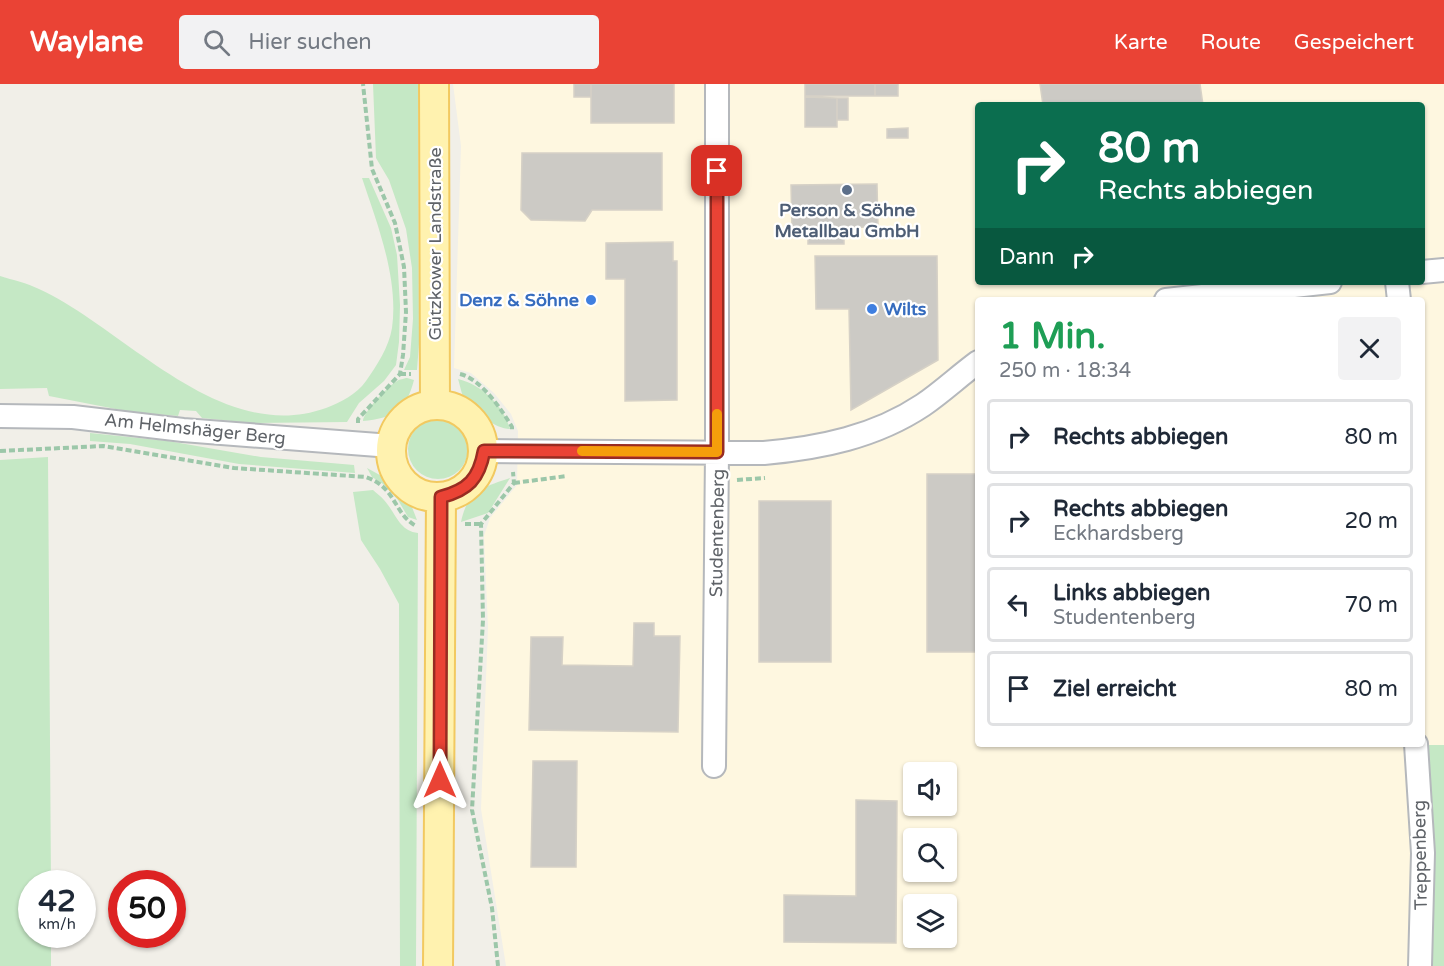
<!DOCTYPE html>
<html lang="de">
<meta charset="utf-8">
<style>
body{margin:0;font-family:"Varela Round",sans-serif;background:#f2f2f3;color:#1f2937;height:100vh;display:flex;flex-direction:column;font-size:22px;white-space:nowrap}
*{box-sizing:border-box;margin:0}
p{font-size:20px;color:#747a83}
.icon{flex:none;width:33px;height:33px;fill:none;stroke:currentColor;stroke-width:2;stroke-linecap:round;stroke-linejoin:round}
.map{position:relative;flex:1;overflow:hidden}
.details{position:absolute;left:975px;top:213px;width:450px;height:450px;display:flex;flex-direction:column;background:#fff;border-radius:6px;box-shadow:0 2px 4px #0004}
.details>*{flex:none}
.hud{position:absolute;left:975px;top:18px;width:450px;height:183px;border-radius:6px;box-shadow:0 2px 4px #0004;background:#0b6e4f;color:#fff;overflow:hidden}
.controls{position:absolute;left:903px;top:678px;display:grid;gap:12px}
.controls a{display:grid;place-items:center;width:54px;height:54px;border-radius:6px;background:#fff;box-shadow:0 2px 4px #0004;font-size:30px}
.speed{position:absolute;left:18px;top:786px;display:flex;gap:12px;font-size:30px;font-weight:700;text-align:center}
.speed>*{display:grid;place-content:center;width:78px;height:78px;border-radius:50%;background:#fff;box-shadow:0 2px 4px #0004;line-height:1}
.speed small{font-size:15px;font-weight:400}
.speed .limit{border:9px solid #d22;background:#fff;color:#111}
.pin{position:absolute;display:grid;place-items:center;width:51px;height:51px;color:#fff;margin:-26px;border-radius:12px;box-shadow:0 3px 9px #0006}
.me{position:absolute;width:66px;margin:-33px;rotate:0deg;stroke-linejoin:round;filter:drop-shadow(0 0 4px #0008)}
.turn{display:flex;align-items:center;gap:21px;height:126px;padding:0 24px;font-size:27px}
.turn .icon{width:78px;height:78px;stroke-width:2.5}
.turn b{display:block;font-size:42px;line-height:51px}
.then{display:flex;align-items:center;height:57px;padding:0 24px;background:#0003;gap:12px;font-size:22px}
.round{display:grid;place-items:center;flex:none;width:63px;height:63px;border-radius:6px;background:#f2f2f3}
.head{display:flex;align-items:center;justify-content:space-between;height:102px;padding:0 24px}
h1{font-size:36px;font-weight:700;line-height:45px;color:#1e9e55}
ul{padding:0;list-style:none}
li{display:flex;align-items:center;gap:18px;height:75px;margin:0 12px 9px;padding:0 12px;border:3px solid #e0e1e3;border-radius:6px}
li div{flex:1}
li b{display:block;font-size:22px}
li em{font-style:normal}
header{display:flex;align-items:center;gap:36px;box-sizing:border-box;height:84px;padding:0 30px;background:#ea4335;color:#fff}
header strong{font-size:28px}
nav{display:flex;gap:33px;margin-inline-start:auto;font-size:21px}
.search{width:420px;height:54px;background:#f2f2f3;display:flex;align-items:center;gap:15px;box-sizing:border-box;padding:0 21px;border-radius:6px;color:#747a83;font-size:22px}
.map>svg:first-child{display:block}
.commercial{fill:#fef7e0;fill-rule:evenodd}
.green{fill:#c5e8c5}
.building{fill:#cccac5;stroke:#d6d1c6;stroke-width:1.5}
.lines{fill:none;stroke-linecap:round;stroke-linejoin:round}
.minor-casing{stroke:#b5b8bc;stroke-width:26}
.major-casing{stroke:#f2c960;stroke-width:32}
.path{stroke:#9cc7a9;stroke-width:4;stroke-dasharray:6 3;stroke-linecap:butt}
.minor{stroke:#fff;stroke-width:22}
.major{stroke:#fff2af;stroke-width:28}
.route-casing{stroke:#982c22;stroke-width:15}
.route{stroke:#ea4335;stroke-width:10}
.slow{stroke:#f59e0b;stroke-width:10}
.service-dot{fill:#5c6f8a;stroke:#fff;stroke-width:2}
.shop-dot{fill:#3f7fe0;stroke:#fff;stroke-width:2}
.labels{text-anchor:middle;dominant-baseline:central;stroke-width:4.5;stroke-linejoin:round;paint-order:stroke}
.service-label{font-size:18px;font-weight:bold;fill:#4e5e75;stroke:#fff}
.street-label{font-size:18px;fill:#5f6368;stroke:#fff}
.shop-label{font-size:18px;font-weight:bold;fill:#366cbe;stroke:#fff;text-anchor:end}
</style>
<header>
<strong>Waylane</strong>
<div class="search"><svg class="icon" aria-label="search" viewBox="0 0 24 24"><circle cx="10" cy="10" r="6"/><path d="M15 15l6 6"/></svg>Hier suchen</div>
<nav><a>Karte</a><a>Route</a><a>Gespeichert</a></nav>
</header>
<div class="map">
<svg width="1444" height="882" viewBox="0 0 1444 882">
<rect width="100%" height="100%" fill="#f1efe8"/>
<path class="commercial" d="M453 0H1444V882H506L481 725 488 543 484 452 490 434 517 401 518 347 511 330 494 309 471 289 454 284 461 62ZM978 21H1422V198H978ZM978 216H1422V660H978ZM914 688H946V722H914ZM914 754H946V788H914ZM914 820H946V854H914Z"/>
<path class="green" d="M373 0H418L419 260 417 286H404L410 273 413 235 412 184 406 145 389 96 376 74Z
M362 94H369L391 144 397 171 400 221 399 258 396 281 384 297 359 319 347 338 251 339 202 334 196 327 180 326 178 332 131 328 49 312 47 304 0 305V192C13 196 27 199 39 205 126 245 220 362 326 324 341 318 356 311 366 297 377 281 389 263 392 244 399 195 377 139 362 94Z
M407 294 414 296C406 327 393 334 363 337 363 328 388 302 397 297 398 296 406 294 407 294Z
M458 295C481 300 504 322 510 345 495 345 476 328 466 318 462 313 460 301 458 295Z
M408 365a30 30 0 1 1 60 0a30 30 0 1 1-60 0Z
M90 349 168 357 261 373 354 381 355 389 239 380 130 360 90 357Z
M48 373 51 799 32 800V850L51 851V882H0V376Z
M367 384 387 395 410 418 417 436 408 433 398 416 383 400 372 393Z
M510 394 488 429 461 438C467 408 483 403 510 394Z
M373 406C376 409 381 412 384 416 396 429 399 447 418 449L416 882H400L399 520 380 485 361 456 353 408Z
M1428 661H1444V882H1432L1434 831Z"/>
<path class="building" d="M574 0H591V13H574Z
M591 0H674V39H591Z
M805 0H875V12H805Z
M875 0H898V12H875Z
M1040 0H1200L1203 21H1043Z
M805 13 837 14V43H805Z
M837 14H848V36H837Z
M908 44V54H887V45Z
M522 69H662V126H592L585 137 531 136 521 126Z
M877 100 878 143 792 144 791 101Z
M808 151H844V160H808Z
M673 158V177H677V316L625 317V195H606V159Z
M815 172H937L938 276 851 326 849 225H816Z
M927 390H978V568H927Z
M759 417H831V578H759Z
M634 539H654V552H680L678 648 529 646 531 553H563L562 581 633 582Z
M533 677H577L576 783H531Z
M856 716 897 717 896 859 784 858V811L856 812Z"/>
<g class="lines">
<defs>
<path id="minor" d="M1422 188 1444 186
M1397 198 1399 216
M1166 216 1330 198
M0 332 73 333 183 346 391 362
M484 367 764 369C820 364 875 353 923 321 942 308 959 292 978 278
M1416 660 1423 769 1420 882
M714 682 717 368V0"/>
<path id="major" d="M434 0 435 320
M391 367a46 46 0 1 1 92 0a46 46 0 1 1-92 0Z
M438 882 441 413"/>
</defs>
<use href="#minor" class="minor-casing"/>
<use href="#major" class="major-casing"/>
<path class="path" d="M400 290H411
M460 290C481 295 502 326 512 343V347
M358 339V335L400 290 403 271 406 228 404 183 395 139 372 85 363 0
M0 367 103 362 234 384 366 393C397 404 393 429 416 442
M737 396 765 394
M514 399 567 392
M465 440H481
M498 882 492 824 472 726 483 536 481 440 514 399 513 388"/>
<use href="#minor" class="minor"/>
<use href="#major" class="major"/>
</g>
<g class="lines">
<defs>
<path id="route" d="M440 696 441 413C468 406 479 395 484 367L717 368V87"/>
</defs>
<use href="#route" class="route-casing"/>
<use href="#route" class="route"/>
<path class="slow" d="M582 367 717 368V330"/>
</g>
<circle class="service-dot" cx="847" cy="106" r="6"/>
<g class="shop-dot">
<circle cx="591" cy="216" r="6"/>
<circle cx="872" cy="225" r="6"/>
</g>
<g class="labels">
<g class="service-label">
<text x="847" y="126">Person &amp; Söhne<tspan x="847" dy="21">Metallbau GmbH</tspan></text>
</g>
<g class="street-label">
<text transform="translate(435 160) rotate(-90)">Gützkower Landstraße</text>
<text transform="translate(195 345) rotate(6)">Am Helmshäger Berg</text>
<text transform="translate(717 449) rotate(-89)">Studentenberg</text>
<text transform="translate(1420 771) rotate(-91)">Treppenberg</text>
</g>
<g class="shop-label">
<text x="579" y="216">Denz &amp; Söhne</text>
<text x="884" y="225" text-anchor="start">Wilts</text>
</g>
</g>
</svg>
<div class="controls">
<a><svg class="icon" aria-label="sound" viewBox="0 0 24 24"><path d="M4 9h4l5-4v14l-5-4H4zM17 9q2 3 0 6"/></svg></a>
<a><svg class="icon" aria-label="search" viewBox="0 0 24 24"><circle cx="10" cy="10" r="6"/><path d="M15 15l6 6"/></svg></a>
<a><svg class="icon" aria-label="layers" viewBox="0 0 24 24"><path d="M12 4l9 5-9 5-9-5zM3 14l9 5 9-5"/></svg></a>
</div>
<div class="speed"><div>42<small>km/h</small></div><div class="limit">50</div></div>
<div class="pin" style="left:717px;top:87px;background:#d93025"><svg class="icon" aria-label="arrive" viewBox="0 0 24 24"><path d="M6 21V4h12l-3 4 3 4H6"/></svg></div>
<svg class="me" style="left:440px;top:696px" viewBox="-20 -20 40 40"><path d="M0-17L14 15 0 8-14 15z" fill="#ea4335" stroke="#fff" stroke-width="4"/></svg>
<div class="hud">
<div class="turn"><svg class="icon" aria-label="right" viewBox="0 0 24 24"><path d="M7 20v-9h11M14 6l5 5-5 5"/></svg><div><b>80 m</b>Rechts abbiegen</div></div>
<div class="then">Dann<svg class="icon" aria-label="right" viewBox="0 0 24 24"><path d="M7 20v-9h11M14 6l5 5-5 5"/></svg></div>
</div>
<section class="details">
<div class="head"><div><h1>1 Min.</h1><p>250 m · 18:34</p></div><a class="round"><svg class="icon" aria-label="close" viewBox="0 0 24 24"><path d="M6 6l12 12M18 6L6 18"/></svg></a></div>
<ul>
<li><svg class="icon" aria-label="right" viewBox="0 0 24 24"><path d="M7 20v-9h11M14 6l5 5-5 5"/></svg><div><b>Rechts abbiegen</b></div><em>80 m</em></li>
<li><svg class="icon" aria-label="right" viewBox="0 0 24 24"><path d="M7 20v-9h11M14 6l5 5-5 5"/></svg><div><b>Rechts abbiegen</b><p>Eckhardsberg</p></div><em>20 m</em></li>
<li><svg class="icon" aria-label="left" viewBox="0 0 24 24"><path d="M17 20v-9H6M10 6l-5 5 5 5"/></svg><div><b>Links abbiegen</b><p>Studentenberg</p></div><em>70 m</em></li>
<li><svg class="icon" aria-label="arrive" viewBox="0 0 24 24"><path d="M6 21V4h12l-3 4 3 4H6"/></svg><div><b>Ziel erreicht</b></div><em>80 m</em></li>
</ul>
</section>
</div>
